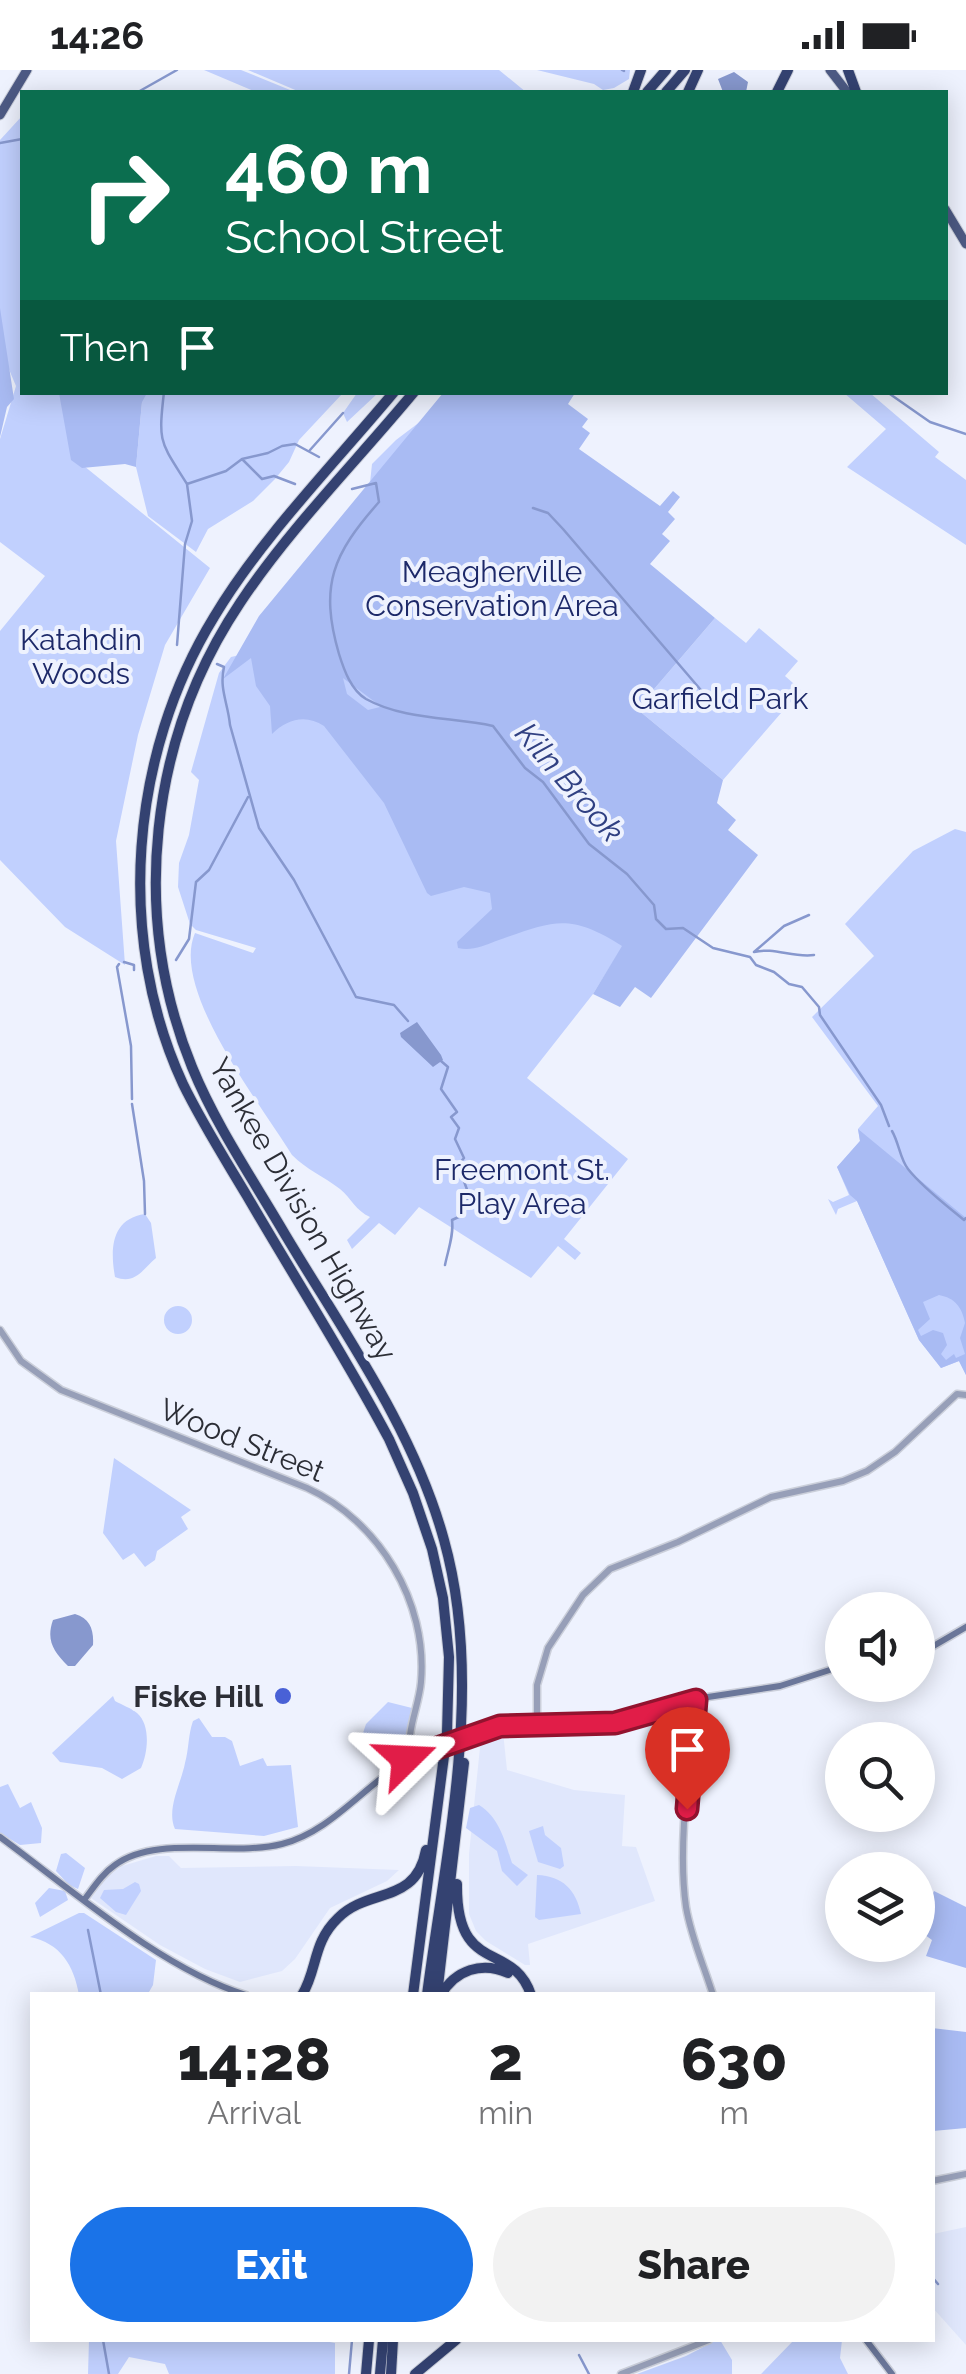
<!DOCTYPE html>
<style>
body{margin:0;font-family:Raleway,sans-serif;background:#f2f2f2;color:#202124;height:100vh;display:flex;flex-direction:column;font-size:38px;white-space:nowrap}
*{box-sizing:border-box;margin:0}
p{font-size:32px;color:#757577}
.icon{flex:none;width:55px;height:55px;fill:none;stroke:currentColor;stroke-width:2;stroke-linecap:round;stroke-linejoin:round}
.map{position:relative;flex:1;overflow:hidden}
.drawer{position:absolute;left:30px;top:1922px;width:905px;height:350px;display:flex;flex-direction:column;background:#fff;border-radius:0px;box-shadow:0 5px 25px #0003}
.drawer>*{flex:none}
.banner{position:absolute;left:20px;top:20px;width:928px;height:305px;border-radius:0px;box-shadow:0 5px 25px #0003;background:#0b6e4f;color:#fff;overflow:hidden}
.fabs{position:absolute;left:825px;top:1522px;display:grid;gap:20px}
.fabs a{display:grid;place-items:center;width:110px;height:110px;border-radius:50%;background:#fff;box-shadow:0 5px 25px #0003;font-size:50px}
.pin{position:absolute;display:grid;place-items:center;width:85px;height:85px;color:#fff;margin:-102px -42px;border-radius:50% 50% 50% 0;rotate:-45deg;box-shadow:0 0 10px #0007}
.pin .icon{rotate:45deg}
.me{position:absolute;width:110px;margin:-55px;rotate:69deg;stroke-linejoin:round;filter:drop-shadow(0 0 8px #0008)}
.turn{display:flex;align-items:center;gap:35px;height:210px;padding:0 40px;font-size:45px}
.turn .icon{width:130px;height:130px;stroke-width:2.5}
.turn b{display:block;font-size:70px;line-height:85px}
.then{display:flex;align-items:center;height:95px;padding:0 40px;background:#0003;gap:20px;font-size:38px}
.eta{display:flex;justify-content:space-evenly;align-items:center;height:170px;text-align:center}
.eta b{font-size:60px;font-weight:800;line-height:70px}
.cta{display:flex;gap:20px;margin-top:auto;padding:20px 40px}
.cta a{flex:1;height:115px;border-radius:60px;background:#1a73e8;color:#fff;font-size:40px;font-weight:800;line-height:115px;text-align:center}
.cta a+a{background:#f2f2f2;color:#202124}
.status{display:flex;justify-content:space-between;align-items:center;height:70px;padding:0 50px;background:#fff;direction:ltr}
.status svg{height:28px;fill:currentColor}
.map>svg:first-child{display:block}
.built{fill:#e0e7fc}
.green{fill:#c1d0fe}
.forest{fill:#a9bbf3;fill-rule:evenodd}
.water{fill:#8798ce}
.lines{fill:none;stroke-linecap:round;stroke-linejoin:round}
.stream{stroke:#8798ce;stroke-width:2.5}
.tertiary-casing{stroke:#cbcfda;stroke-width:9}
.secondary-casing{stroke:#cbcfda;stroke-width:9}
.primary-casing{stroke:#cbcfda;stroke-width:11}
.motorway-casing{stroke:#cbcfda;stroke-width:12}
.tertiary{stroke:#979fb8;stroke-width:6}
.secondary{stroke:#6b779a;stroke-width:6}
.primary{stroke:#4d5a84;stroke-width:9}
.motorway{stroke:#344271;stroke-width:10}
.secondary-bridge-casing{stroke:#cbcfda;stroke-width:9;stroke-linecap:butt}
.secondary-bridge{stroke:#6b779a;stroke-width:6}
.route-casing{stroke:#92132f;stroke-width:25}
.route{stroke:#e11d48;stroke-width:18}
.poi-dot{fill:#4961d6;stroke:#eef2fe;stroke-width:4}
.labels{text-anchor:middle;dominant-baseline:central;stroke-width:8;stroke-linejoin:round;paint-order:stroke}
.park-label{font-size:30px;fill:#1d2969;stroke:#eef2fe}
.street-label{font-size:30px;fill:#2c2e36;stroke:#eef2fe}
.poi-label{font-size:30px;font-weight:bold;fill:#2c2e36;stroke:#eef2fe;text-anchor:end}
.water-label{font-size:32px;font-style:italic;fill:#304082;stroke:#eef2fe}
</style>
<div class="status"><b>14:26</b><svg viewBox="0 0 49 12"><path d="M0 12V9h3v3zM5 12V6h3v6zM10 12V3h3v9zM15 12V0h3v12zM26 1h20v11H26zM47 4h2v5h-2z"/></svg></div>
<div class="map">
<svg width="966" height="2304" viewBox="0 0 966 2304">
<rect width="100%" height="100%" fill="#eef2fe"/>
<path class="built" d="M503 1662 507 1700 574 1720 625 1725 622 1776 636 1777 655 1831 528 1874 530 1895H525L486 1871 476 1861 469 1844V1784L481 1668Z
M156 1786H169L181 1798 296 1796 399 1800 387 1811 330 1838 295 1889 282 1901 240 1912 205 1899 160 1875 91 1828 108 1806 122 1796Z
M966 2157V2275L932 2237 933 2164Z"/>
<path class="green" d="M204 0H241L295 22H256Z
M248 0H499L526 22H300Z
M537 0H630L629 9 614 18 603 20 594 14Z
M22 46V322L343 323 299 370 289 392 275 409 253 431 208 459 196 482 148 446 136 397 142 332 84 396 210 498 165 575 138 665 116 771 125 895 65 857 0 790V561L45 506 0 472V369L16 316 0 278V70Z
M357 323H378L347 352 343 343Z
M844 323H870L939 382 935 387 966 410V475L847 397 886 359Z
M429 345 629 866 593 924 527 1008 628 1089 564 1169 581 1183 575 1190 558 1176 531 1208 419 1137 395 1165 379 1153 352 1179 347 1170 370 1147C356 1141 351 1128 340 1119 323 1106 307 1100 292 1085 261 1034 170 920 195 863L253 883 256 878 196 860 190 854 178 817 179 793 189 765 199 710 191 702 219 603 231 587 244 584 369 422 372 394 396 370Z
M715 548 746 573 759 558 798 591 785 606 801 620 723 710 637 639Z
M955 759 966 762V1305L959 1291 941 1298 919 1270 857 1131 838 1139 836 1145 828 1129 833 1132 849 1125 837 1097 860 1071 858 1059 878 1036 812 947 874 886 845 854 913 781Z
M145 1144 151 1153 156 1188C142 1200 135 1215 115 1207 110 1179 111 1149 145 1144Z
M164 1250a14 14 0 1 1 28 0a14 14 0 1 1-28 0Z
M114 1388 191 1440 181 1447 188 1459 157 1481 155 1490 145 1497 134 1483 123 1490 103 1463Z
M113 1626 115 1631C122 1635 131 1638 137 1643 151 1655 148 1683 141 1698L122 1709 102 1698 60 1692 52 1683Z
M388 1632 412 1638 403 1684 384 1697 381 1677 371 1676 363 1663 366 1654Z
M199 1648 212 1667H225L232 1671 240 1696 263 1688 267 1696 291 1695 298 1757 264 1766 175 1759C166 1739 181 1714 185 1693 189 1679 188 1665 193 1651Z
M8 1714 20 1738 31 1732 42 1758 41 1773 20 1775 0 1763V1717Z
M479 1735C500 1748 505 1772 512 1793L528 1805 517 1816 502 1801 497 1781 466 1758 470 1738Z
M543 1756 545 1765 561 1778 564 1796 560 1799 538 1792 529 1761Z
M66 1783 85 1798 78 1819 69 1815 56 1801 61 1784Z
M537 1805C563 1806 576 1820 581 1844L539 1850 535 1847Z
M135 1812 139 1814 141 1821 126 1845 116 1842 100 1828 104 1820 123 1819Z
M49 1818 65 1821 68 1830 40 1847 35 1833Z
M79 1843H84L156 1890 153 1915 149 1922 79 1925C74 1895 60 1873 30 1867Z
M89 2270H319L335 2273V2304H169L165 2294 129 2287 118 2304H88Z
M717 2270H720L732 2290V2304H637L686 2286Z
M794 2270H842L840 2288 848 2304H761Z"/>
<path class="forest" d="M0 238 14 329 7 337 0 367Z
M59 323H147L142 332 136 397 125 394 82 398 71 390Z
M443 323H575L568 334 588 349 582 357 590 363 579 379 660 436 673 421 680 427 668 442 675 449 662 464 670 471 650 494 715 548 637 639 723 710 717 733 736 750 728 760 758 785 651 928 635 917 620 937 593 924 622 876C569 842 553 851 496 871 483 876 472 881 458 878L457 872 492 839 490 823 464 817 431 826 427 823 384 733 324 656C306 644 287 649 272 664L270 636 256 616 251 588 223 609 259 546ZM343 608 379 635 380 637 368 640 347 624Z
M858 1059 966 1148V1305L959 1291 941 1298 919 1270 857 1131 850 1125 837 1097 860 1071ZM939 1225C955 1228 962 1237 965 1253L960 1268 965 1284 956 1288 954 1284 946 1290 941 1284 947 1275 943 1263 933 1260 921 1266 918 1260 930 1249 923 1232Z
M934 1821 966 1837V1898L926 1886 932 1870 918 1860Z
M932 1958 966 1962V2058L933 2061Z"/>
<path class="water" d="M734 2 748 12 746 22H723L718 9Z
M417 952 441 985 443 990 433 997 401 967 400 963Z
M75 1544C90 1548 94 1560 93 1575L75 1596H68C53 1581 46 1570 53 1550Z"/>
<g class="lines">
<path class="stream" d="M622 0 624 1
M138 22 177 0
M0 73 22 69
M164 322C158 374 160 371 187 414L226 401 242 389 268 383 282 376 295 374 319 387
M887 322 930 352 966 364
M310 380 343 343
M242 389 262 409 274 406 295 414
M352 419 376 413 379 432C333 484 319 515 339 584 344 600 351 620 366 629 404 650 452 647 493 656L525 698 543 712 589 774 627 804 654 835 656 849 666 859 683 858 713 878 750 887 756 895 774 902 789 914 802 917 819 937 820 945 881 1035 889 1056
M533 438 548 443 563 459 712 633
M177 575 185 474 192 451 187 414
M217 594 224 597C219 619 228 633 230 655L259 758 294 810 356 927 394 935 408 951
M754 882 784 856 809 845
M754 882C774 877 793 888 814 885
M176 890 189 869 196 812 209 800 248 727
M124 892 134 895V900
M119 894 117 897 131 976 132 1029
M441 991 448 997 441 1019 457 1042 451 1047 459 1058 455 1069 464 1088 458 1095 469 1125 463 1136V1145L452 1150C454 1165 448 1180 445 1195
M132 1034 144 1111 145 1144
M892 1061C899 1073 900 1089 908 1099 923 1118 946 1135 964 1150L966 1148
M88 1860 101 1925
M932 2207 938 2214
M103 2270 109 2304
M579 2285 589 2304
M349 2304 352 2270"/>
<defs>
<path id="tertiary" d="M0 1260 21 1291 61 1320 307 1418C379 1451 428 1532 421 1612 419 1637 405 1662 411 1687
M696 1630C690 1692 677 1775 686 1837 691 1867 704 1896 713 1925
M537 1653V1615L548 1578 583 1525 610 1499 678 1472 771 1427 843 1411 867 1401 895 1382 957 1324 966 1325
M932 2111 966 2104
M621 2304 709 2270"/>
<path id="secondary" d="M918 1585 966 1557
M476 1662 515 1653H615L708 1627 780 1616 842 1596
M0 1767C72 1820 162 1899 246 1925
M84 1830C94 1817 102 1804 115 1795 157 1764 232 1787 282 1774 340 1759 373 1700 430 1680
M866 2270 892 2304"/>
<path id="primary" d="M830 0 847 22
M0 45 27 0
M945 139 966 174"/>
<path id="motorway" d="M848 0 856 22
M633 22 641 0
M647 22 666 0
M666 22 685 0
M688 22 698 0
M777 22 788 0
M394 322C335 393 261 468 214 547 130 684 115 867 183 1014 202 1053 225 1089 247 1126 294 1207 345 1286 389 1369L413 1423 432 1479 443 1528 449 1587 447 1663 413 1925
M414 322C356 392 290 458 240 533 149 669 130 845 192 997 216 1056 254 1111 286 1166 344 1263 414 1360 444 1470 485 1616 446 1778 427 1925
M457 1814C456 1907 513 1870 531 1925
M302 1925C318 1899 312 1873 338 1848 369 1817 416 1835 426 1780
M437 1925 464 1693
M441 1925C455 1900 482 1891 508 1903
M366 2304 369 2270
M380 2304 383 2270
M391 2304 393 2270
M415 2304 456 2270"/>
</defs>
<use href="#tertiary" class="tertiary-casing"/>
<use href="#secondary" class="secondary-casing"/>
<use href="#primary" class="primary-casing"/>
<use href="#motorway" class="motorway-casing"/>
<use href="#tertiary" class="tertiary"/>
<use href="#secondary" class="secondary"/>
<use href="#primary" class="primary"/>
<use href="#motorway" class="motorway"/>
<defs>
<path id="secondary-bridge" d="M430 1680 476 1662"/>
</defs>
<use href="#secondary-bridge" class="secondary-bridge-casing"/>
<use href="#secondary-bridge" class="secondary-bridge"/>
</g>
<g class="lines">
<defs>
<path id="route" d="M406 1689 500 1656 615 1653 696 1630 687 1739"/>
</defs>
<use href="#route" class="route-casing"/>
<use href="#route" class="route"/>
</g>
<circle class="poi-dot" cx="283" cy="1626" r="10"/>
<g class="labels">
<g class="park-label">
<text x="492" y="501">Meagherville<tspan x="492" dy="34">Conservation Area</tspan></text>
<text x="81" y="569">Katahdin<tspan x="81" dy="34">Woods</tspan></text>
<text x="720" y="628">Garfield Park</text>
<text x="522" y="1099">Freemont St.<tspan x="522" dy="34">Play Area</tspan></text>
</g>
<g class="street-label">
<text transform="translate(303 1139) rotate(60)">Yankee Division Highway</text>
<text transform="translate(242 1370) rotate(22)">Wood Street</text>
</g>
<g class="poi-label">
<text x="263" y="1626">Fiske Hill</text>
</g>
<g class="water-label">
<text transform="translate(570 712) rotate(49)">Kiln Brook</text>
</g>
</g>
</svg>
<div class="fabs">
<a><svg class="icon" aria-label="sound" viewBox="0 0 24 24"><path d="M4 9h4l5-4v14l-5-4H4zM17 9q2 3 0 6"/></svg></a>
<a><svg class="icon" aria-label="search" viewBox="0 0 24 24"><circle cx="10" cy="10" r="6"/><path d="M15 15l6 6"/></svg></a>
<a><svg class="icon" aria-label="layers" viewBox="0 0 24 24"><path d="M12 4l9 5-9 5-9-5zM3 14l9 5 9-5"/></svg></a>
</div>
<div class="pin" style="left:687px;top:1739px;background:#d93025"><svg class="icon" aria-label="arrive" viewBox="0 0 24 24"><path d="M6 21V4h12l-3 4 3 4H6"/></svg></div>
<svg class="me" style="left:406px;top:1689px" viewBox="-20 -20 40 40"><path d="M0-17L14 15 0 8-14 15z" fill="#e11d48" stroke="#fff" stroke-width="4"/></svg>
<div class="banner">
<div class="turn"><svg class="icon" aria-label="right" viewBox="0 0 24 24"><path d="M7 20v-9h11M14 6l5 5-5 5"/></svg><div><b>460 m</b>School Street</div></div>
<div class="then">Then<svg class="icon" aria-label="arrive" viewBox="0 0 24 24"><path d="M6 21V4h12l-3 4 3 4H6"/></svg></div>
</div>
<section class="drawer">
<div class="eta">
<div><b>14:28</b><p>Arrival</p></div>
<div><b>2</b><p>min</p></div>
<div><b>630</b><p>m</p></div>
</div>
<div class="cta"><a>Exit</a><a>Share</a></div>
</section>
</div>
